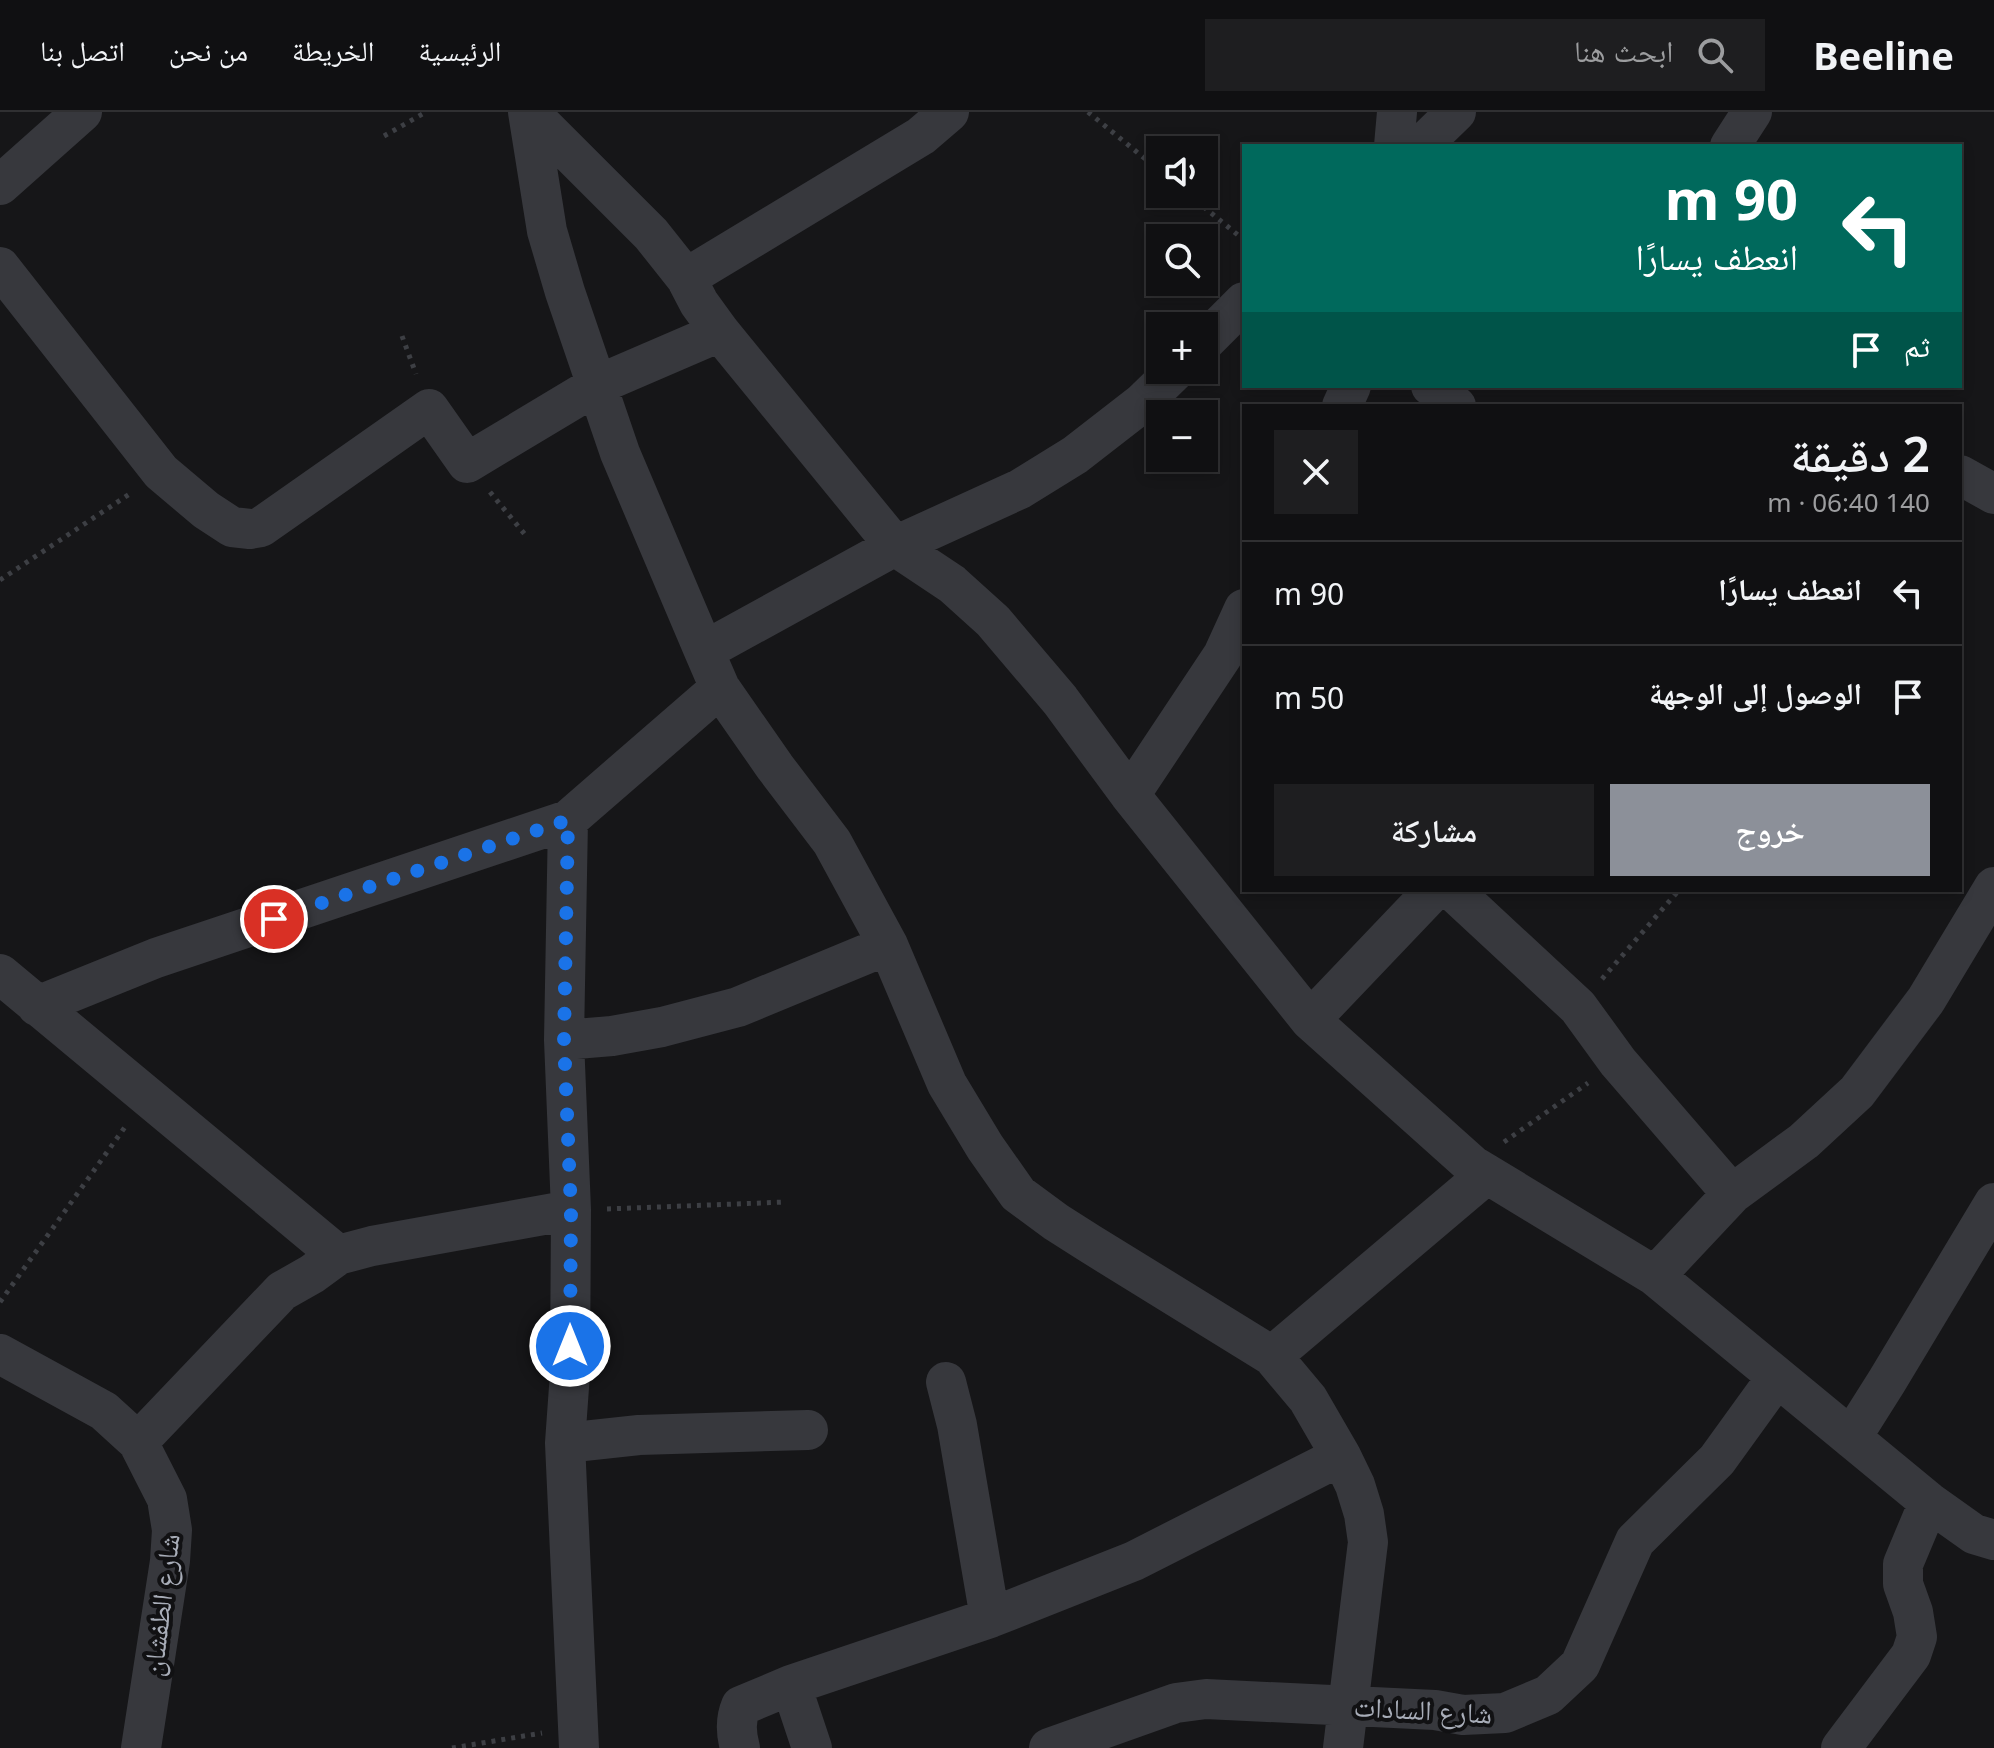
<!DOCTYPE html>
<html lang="ar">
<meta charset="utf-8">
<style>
body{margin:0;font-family:"Noto Sans","Noto Naskh Arabic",sans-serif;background:#1e1e20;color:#f1f3f6;direction:rtl;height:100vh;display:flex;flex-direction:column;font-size:30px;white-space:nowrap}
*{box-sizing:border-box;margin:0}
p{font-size:26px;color:#9c9d9f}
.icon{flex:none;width:44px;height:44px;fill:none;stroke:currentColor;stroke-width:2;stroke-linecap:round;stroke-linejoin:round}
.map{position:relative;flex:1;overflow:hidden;direction:ltr}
.details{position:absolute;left:1242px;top:292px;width:720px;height:488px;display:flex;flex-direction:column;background:#101012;border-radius:0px;box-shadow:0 4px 12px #0003,0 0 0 2px #303032;direction:rtl}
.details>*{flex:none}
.hud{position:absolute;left:1242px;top:32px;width:720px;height:244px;border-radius:0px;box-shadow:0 4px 12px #0003,0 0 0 2px #303032;direction:rtl;background:#00695c;color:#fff;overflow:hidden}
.buttons{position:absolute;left:1146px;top:24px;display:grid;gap:16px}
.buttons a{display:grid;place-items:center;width:72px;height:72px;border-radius:0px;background:#101012;box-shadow:0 4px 12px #0003,0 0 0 2px #303032;font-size:40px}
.pin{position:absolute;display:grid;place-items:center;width:68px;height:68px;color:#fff;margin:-34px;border:4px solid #fff;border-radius:50%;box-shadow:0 2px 8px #0007}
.me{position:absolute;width:88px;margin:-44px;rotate:0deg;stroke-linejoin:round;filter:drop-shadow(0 0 6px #0008)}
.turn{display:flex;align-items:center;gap:28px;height:168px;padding:0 32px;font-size:36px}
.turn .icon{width:104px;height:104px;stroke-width:2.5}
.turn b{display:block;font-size:56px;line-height:68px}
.then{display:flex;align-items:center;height:76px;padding:0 32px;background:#0003;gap:16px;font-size:30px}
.round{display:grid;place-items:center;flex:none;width:84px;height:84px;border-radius:0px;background:#1e1e20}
.headline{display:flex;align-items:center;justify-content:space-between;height:136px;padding:0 32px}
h1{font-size:48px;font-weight:600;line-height:60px}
.action{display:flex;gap:16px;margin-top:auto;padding:16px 32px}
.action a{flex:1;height:92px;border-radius:0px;background:#8c9099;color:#fff;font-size:32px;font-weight:600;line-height:92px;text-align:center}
.action a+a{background:#1e1e20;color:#f1f3f6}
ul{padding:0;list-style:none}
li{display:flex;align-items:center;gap:24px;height:104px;padding:0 32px;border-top:2px solid #303032}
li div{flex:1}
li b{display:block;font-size:30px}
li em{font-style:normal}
header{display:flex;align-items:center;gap:48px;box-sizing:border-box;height:112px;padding:0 40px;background:#101012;border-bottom:2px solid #303032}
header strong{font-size:38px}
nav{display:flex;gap:44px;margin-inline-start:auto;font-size:28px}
.search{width:560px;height:72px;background:#1e1e20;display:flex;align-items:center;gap:20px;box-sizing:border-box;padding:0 28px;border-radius:0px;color:#9c9d9f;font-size:30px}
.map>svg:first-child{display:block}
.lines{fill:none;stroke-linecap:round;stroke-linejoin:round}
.path{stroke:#3d3f44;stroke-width:5;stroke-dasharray:4 6;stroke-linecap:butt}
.street{stroke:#37383d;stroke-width:40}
.route{stroke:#1a73e8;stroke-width:14;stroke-dasharray:0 25.2}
.labels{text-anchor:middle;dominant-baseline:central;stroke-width:8;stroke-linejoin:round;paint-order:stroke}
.street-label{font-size:28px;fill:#a8adb8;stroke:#111113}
</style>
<header>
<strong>Beeline</strong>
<div class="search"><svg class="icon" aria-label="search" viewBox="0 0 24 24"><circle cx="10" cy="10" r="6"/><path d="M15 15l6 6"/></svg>ابحث هنا</div>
<nav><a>الرئيسية</a><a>الخريطة</a><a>من نحن</a><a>اتصل بنا</a></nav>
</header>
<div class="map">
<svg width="1994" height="1636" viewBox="0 0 1994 1636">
<rect width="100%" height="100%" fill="#161618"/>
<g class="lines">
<path class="path" d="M1088 0 1160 59
M384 24 426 0
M1188 82 1244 128
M402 224 416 262
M490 380 527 425
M0 468 131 381
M1602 867 1679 778
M1504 1030 1588 971
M607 1097 786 1090
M0 1190 125 1015
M452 1636 542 1621"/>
<path class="street" d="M528 0 547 119 565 180 620 341 704 539 720 576 775 655 832 730 888 833 947 972 985 1035 1018 1082 1056 1110 1089 1131 1272 1244 1308 1287 1341 1344 1355 1373 1364 1402 1368 1430 1343 1636
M529 0 651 122 686 166 699 191 720 220 895 434 952 472 993 509 1060 588 1130 683 1310 908 1472 1053 1655 1164 1929 1390 1974 1422 1994 1428
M1394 34 1397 0
M1421 34 1456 0
M1730 34 1752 0
M0 73 82 0
M0 155 161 360 206 398 232 415 250 417 261 415 429 297 467 351 597 273 720 220
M686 166 921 24 949 0
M1204 230 1244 190
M1431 274 1456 294
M1342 294 1351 274
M1960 363 1994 382
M704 539 895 434 1020 377 1075 343 1142 291 1176 258
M1130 683 1223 543 1244 497
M568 708 564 928 571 1098 570 1261 565 1331 579 1636
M1452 778 1578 895 1618 950 1732 1082
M0 862 338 1143
M37 894 156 846 568 708 720 576
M1310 908 1434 778
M564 928 612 924 662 915 738 895 888 833
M1655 1164 1732 1082 1804 1029 1857 980 1926 888 1994 775
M0 1242 104 1299 138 1330 167 1387 172 1418 170 1449 141 1636
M1272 1244 1487 1062
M946 1270 957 1313 990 1506
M1851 1326 1887 1269 1994 1091
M138 1330 282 1179 312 1162 338 1143 372 1134 571 1098
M565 1331 639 1323 808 1318
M791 1573 812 1636
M740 1636C736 1622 735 1608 741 1594L791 1573 990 1506 1134 1449 1341 1344
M1049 1636 1176 1591 1206 1587 1435 1598 1463 1603 1505 1601 1548 1583 1580 1553 1635 1429 1717 1348 1777 1265
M1841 1636 1911 1543 1917 1525 1913 1500 1903 1472V1452L1929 1390"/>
</g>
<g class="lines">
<path class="route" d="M274 807 568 708 564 928 571 1098 570 1234"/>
</g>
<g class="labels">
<g class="street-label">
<text transform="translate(160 1493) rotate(-83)">شارع الطفشان</text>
<text transform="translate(1423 1597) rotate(3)">شارع السادات</text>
</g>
</g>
</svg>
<div class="buttons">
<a><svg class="icon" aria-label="sound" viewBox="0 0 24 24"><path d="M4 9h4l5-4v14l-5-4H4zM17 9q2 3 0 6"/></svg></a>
<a><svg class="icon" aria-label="search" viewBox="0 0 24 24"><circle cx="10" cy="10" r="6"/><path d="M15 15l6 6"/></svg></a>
<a>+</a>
<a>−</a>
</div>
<div class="pin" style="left:274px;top:807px;background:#d93025"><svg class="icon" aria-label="arrive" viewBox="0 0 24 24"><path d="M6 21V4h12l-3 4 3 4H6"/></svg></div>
<svg class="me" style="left:570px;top:1234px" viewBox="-20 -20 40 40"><circle r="17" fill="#1a73e8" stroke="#fff" stroke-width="3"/><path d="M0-11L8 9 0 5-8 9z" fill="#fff"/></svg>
<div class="hud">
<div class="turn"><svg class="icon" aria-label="left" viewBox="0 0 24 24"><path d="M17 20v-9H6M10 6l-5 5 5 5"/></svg><div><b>90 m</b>انعطف يسارًا</div></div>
<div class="then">ثم<svg class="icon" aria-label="arrive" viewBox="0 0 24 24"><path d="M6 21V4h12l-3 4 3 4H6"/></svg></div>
</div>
<section class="details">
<div class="headline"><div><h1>2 دقيقة</h1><p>140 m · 06:40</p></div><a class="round"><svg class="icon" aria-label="close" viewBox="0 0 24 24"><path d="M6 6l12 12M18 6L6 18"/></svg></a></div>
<ul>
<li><svg class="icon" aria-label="left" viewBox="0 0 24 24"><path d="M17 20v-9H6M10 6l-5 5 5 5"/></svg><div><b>انعطف يسارًا</b></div><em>90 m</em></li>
<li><svg class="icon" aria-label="arrive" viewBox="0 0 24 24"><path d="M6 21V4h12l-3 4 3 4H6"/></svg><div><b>الوصول إلى الوجهة</b></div><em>50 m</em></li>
</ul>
<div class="action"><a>خروج</a><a>مشاركة</a></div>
</section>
</div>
